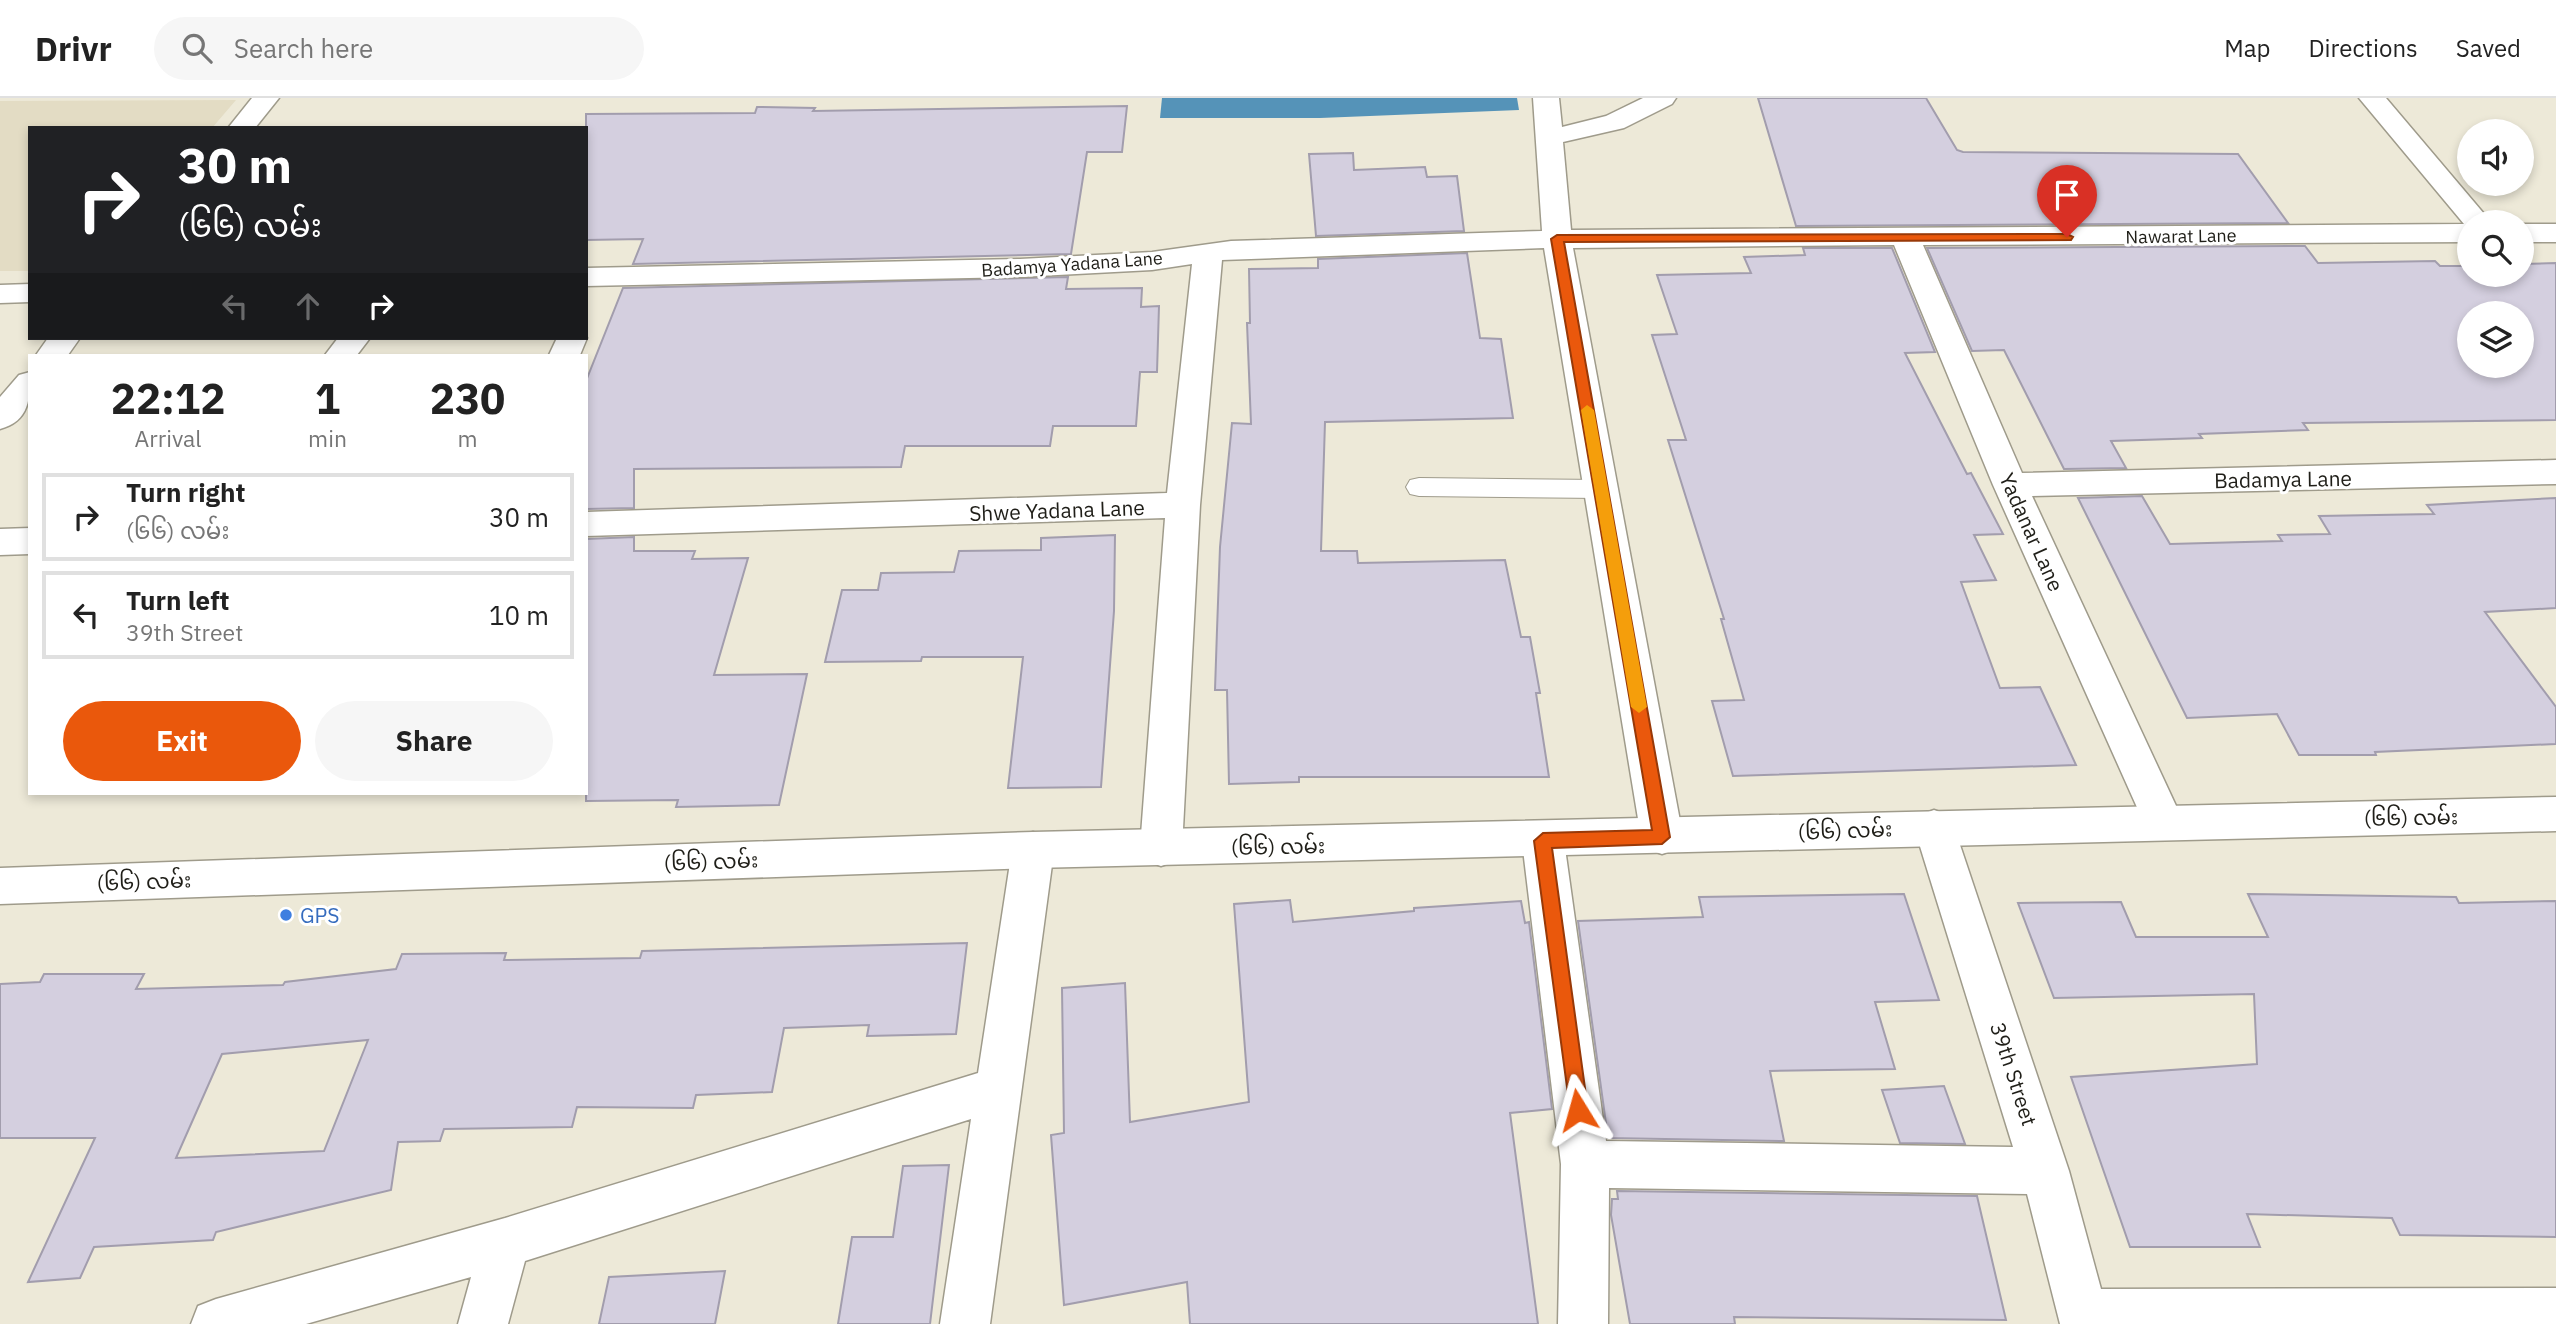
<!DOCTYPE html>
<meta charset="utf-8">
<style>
body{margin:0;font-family:"IBM Plex Sans","Noto Sans Myanmar",sans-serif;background:#f6f6f6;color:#222;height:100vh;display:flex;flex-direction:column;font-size:26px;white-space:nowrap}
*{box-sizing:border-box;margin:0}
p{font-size:23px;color:#767676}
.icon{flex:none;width:38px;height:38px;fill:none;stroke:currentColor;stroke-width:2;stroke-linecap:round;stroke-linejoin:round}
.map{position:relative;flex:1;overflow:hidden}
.panel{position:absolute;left:28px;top:256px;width:560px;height:441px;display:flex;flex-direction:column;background:#fff;border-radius:0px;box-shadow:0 4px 10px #0003}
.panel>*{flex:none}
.banner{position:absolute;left:28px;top:28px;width:560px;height:214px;border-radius:0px;box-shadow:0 4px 10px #0003;background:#202124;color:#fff;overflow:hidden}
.tools{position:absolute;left:2457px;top:21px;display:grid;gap:14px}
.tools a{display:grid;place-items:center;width:77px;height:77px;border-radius:50%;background:#fff;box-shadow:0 4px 10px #0003;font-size:35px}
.pin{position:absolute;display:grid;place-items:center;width:60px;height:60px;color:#fff;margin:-72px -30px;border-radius:50% 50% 50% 0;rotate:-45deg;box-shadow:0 0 7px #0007}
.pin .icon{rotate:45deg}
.me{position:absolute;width:77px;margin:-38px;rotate:352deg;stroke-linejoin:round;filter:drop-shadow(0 0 5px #0008)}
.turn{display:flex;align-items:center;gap:24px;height:147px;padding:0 35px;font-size:32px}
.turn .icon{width:91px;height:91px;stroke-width:2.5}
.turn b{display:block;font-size:49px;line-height:60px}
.lanes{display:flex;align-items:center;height:66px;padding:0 35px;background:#0003;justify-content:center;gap:35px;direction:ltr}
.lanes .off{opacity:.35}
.eta{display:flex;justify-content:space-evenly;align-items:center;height:119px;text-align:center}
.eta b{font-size:42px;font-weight:800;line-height:49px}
.cta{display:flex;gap:14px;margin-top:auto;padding:14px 35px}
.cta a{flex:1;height:80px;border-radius:42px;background:#ea580c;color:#fff;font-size:28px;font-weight:800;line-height:80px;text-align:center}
.cta a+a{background:#f6f6f6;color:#222}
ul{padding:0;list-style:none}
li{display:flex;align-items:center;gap:21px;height:88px;margin:0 14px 10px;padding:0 21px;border:4px solid #e0e0e0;border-radius:0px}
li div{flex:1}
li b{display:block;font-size:26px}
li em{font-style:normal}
header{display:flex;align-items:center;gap:42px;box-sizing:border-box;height:98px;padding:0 35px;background:#fff;border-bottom:2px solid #e0e0e0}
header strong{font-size:33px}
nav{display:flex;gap:38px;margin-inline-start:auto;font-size:24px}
.search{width:490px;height:63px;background:#f6f6f6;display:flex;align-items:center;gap:18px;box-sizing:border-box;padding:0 24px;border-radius:38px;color:#767676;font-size:26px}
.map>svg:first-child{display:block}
.built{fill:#e3dcc4}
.water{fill:#5593b8}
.building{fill:#d4cfdf;stroke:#a29dad;stroke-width:2;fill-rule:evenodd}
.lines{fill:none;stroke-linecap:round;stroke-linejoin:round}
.lane-casing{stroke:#9f9b8b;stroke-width:2}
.street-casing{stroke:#9f9b8b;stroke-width:3}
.secondary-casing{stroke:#9f9b8b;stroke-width:3}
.lane{fill:#fff;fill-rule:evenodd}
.street{fill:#fff;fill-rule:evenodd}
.secondary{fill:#fff;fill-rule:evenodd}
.route{fill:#ea580c;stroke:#983908;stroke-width:2}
.slow{fill:#f59e0b}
.shop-dot{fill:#3f7fe0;stroke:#fff;stroke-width:2.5}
.labels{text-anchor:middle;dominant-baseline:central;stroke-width:6;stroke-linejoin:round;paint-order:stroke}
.far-street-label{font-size:18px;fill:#1f1e18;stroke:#fff}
.street-label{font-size:21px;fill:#1f1e18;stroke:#fff}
.shop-label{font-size:21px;fill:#366cbe;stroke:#fff;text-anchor:start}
</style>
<header>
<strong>Drivr</strong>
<div class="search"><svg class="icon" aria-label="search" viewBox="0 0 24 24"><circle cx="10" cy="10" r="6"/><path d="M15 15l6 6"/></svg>Search here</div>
<nav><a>Map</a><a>Directions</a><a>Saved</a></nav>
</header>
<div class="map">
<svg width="2556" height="1226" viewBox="0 0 2556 1226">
<rect width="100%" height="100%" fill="#ede9d8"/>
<path class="built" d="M236 2 212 30H30V173H0V3Z"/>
<path class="water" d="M1162 0H1517L1519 12 1320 20H1160Z"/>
<path class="building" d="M1758 0H1926L1957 52 1963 54 2238 56 2288 125 1796 128Z
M1127 8 1122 54H1087L1071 156 633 166 643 141 586 142V16L755 15 757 9 815 10 813 13Z
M1353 55 1354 72 1425 69 1427 79 1457 78 1464 133 1316 138 1309 56Z
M2305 148 2318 165 2435 163 2440 168H2469V177H2522V166L2556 165V322L2303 325 2308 332 2199 336 2202 340 2111 343 2126 370 2064 371 2004 252 1972 253 1927 150ZM2469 215H2522V268H2469Z
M1803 150H1892L1935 254 1905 255 1967 376 1971 375 2003 436 1974 437 1996 482 1961 484 2000 590 2040 589 2076 667 1733 678 1712 603 1744 602 1721 521H1724L1668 342H1686L1652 237 1677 236 1657 177 1751 175 1744 159 1805 157Z
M1467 155 1480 240 1501 241 1513 320 1325 324 1321 453H1357L1358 465 1505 462 1521 539H1530L1540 595H1536L1549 679H1299V684L1229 686 1227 592H1215L1217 532 1220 449 1232 325 1251 326 1247 225H1250L1249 171 1318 170V161Z
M1068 179 1066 191 1142 190 1141 209 1159 208 1157 274H1140L1136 328H1053L1050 348H905L901 369 634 371V410L586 411V283L623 190Z
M2142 398 2170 446 2282 443 2278 437 2330 436 2319 418 2434 416 2427 407 2556 400V510L2485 514 2556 609V646L2375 654 2376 657H2299L2277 616 2187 620 2078 400Z
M1115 437 1114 513 1101 689 1008 690 1023 559H922L921 563 825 564 842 492H878L881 475 954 474 959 453 1041 452V440Z
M634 439V453H695L692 461 748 460 714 577 807 576 779 707 676 709 678 702 586 703V441Z
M1904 796 1939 902 1875 904 1895 971 1770 973 1784 1043 1608 1040 1578 823 1703 819 1699 799Z
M2248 796 2456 799 2459 805 2556 803V1139L2400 1137 2392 1120 2247 1116 2260 1149H2130L2071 979 2257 966 2254 896 2054 900 2018 805 2121 804 2136 839H2268Z
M1290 802 1293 824 1414 813V810L1521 803 1525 825 1529 824 1552 1011 1510 1015 1538 1226H1190L1187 1184 1064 1207 1051 1037 1064 1035 1062 890 1125 885 1130 1024 1249 1004 1234 806Z
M967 845 956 936 867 938 869 927 784 930 772 994 696 997 693 1010 577 1009 572 1029 444 1031 440 1043 398 1044 391 1092 216 1134 213 1142 94 1149 80 1180 28 1184 95 1040H0V886L40 884 44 876H144L136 891 283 887 285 884 396 871 402 856 506 855 504 862 640 860 642 853ZM368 942 324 1053 176 1060 222 956Z
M1944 988 1965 1046 1900 1045 1882 992Z
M949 1067 930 1226H838L852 1139H893L903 1068Z
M1617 1093 1977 1098 2006 1222 1734 1219 1735 1226H1630L1611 1117 1612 1101H1618Z
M725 1173 715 1226H599L609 1179Z"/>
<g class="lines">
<defs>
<path id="lane" d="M1419 380 1601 382 1610 384 1614 391 1610 398 1601 400 1419 398 1410 396 1406 389 1410 382Z"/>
<path id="street" d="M252 0H279L255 30H228Z
M1533 0H1559L1562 29 1606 18 1643 0H1676L1672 6 1624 30 1563 44 1571 132 2464 126 2359 0H2386L2491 124H2469V144L1923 147 2022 375 2556 362V386L2032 398 2184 725 2178 737 2164 742 2150 737 2144 725 1993 387 1894 147 1573 150 1683 739 1677 751 1662 756 1647 751 1641 739 1544 150 1222 162 1200 407 1182 750 1176 763 1161 768 1146 763 1140 750 1165 420 586 438V414L1167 395 1192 166 1152 172 1020 179 586 188V170L1020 161 1152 154 1231 143 1542 133Z
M2522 126H2556V144H2522Z
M30 186V204L0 205V187Z
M586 238 587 240 580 257H549L557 240Z
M48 240H80L68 257H36Z
M338 240H370L357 257H325Z
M30 274C30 300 30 323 0 331V299L19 277Z
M30 430V456L0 457V431Z
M1934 712 1948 717 1954 729 2069 1073 2101 1191 2556 1190V1226H2060L2027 1096 1609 1090 1608 1226H1558L1561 1066 1522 743 1528 731 1543 725 1558 731 1564 743 1606 1043 2013 1049 1914 729 1920 717Z
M1033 734 1048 739 1054 752 990 1226H940L971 1021 525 1163 508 1226H458L471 1179 306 1226H191L198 1208 216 1201 505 1120 978 975 1012 752 1018 739Z"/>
<path id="secondary" d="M2556 699V733L1033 770 0 806V770L1033 734Z"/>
</defs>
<use href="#lane" class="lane-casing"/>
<use href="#street" class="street-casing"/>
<use href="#secondary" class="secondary-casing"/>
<use href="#lane" class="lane"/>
<use href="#street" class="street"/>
<use href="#secondary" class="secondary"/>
</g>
<path class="route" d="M2067 136 2073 139 2071 142 1564 144 1670 739 1662 746 1552 750 1588 1012 1585 1019 1578 1021 1571 1019 1534 743 1543 735 1652 732 1551 141 1557 137Z"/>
<path class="slow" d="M1587 307 1594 312 1647 609 1639 615 1631 609 1581 312Z"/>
<circle class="shop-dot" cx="286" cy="817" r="7"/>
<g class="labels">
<g class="far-street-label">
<text transform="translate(2181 138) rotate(-1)">Nawarat Lane</text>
<text transform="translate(1072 166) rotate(-4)">Badamya Yadana Lane</text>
</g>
<g class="street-label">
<text transform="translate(2283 381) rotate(-1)">Badamya Lane</text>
<text transform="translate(1057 412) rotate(-2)">Shwe Yadana Lane</text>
<text transform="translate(2032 434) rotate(66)">Yadanar Lane</text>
<text transform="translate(2411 719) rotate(-1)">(၆၆) လမ်း</text>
<text transform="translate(1845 732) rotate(-2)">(၆၆) လမ်း</text>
<text transform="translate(1278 748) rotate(-1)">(၆၆) လမ်း</text>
<text transform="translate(711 763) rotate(-2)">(၆၆) လမ်း</text>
<text transform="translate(144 783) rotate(-2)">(၆၆) လမ်း</text>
<text transform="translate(2014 976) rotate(72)">39th Street</text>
</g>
<g class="shop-label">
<text x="300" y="817">GPS</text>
</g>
</g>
</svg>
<div class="tools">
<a><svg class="icon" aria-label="sound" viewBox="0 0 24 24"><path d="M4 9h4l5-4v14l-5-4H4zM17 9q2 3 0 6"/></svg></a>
<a><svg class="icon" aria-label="search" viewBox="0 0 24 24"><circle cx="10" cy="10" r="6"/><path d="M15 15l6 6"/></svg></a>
<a><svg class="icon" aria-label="layers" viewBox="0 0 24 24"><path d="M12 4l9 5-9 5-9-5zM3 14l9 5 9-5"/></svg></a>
</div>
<div class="pin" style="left:2067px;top:139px;background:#d93025"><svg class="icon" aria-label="arrive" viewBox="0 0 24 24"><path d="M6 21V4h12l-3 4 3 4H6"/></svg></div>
<svg class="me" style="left:1578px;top:1012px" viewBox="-20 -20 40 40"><path d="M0-17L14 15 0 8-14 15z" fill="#ea580c" stroke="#fff" stroke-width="4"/></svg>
<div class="banner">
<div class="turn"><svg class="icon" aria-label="right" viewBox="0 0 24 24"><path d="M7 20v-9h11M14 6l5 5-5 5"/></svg><div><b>30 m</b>(၆၆) လမ်း</div></div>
<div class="lanes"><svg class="icon off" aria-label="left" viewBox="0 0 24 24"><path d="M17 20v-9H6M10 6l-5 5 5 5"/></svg><svg class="icon off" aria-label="ahead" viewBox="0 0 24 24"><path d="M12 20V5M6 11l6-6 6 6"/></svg><svg class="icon" aria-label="right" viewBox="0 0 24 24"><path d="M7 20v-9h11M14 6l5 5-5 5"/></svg></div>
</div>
<section class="panel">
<div class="eta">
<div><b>22:12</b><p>Arrival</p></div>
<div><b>1</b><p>min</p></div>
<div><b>230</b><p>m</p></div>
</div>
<ul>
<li><svg class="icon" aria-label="right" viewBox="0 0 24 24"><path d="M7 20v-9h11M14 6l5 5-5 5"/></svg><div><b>Turn right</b><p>(၆၆) လမ်း</p></div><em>30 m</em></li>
<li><svg class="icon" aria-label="left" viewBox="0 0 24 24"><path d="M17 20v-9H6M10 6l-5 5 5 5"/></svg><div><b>Turn left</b><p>39th Street</p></div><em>10 m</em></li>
</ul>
<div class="cta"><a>Exit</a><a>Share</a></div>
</section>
</div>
